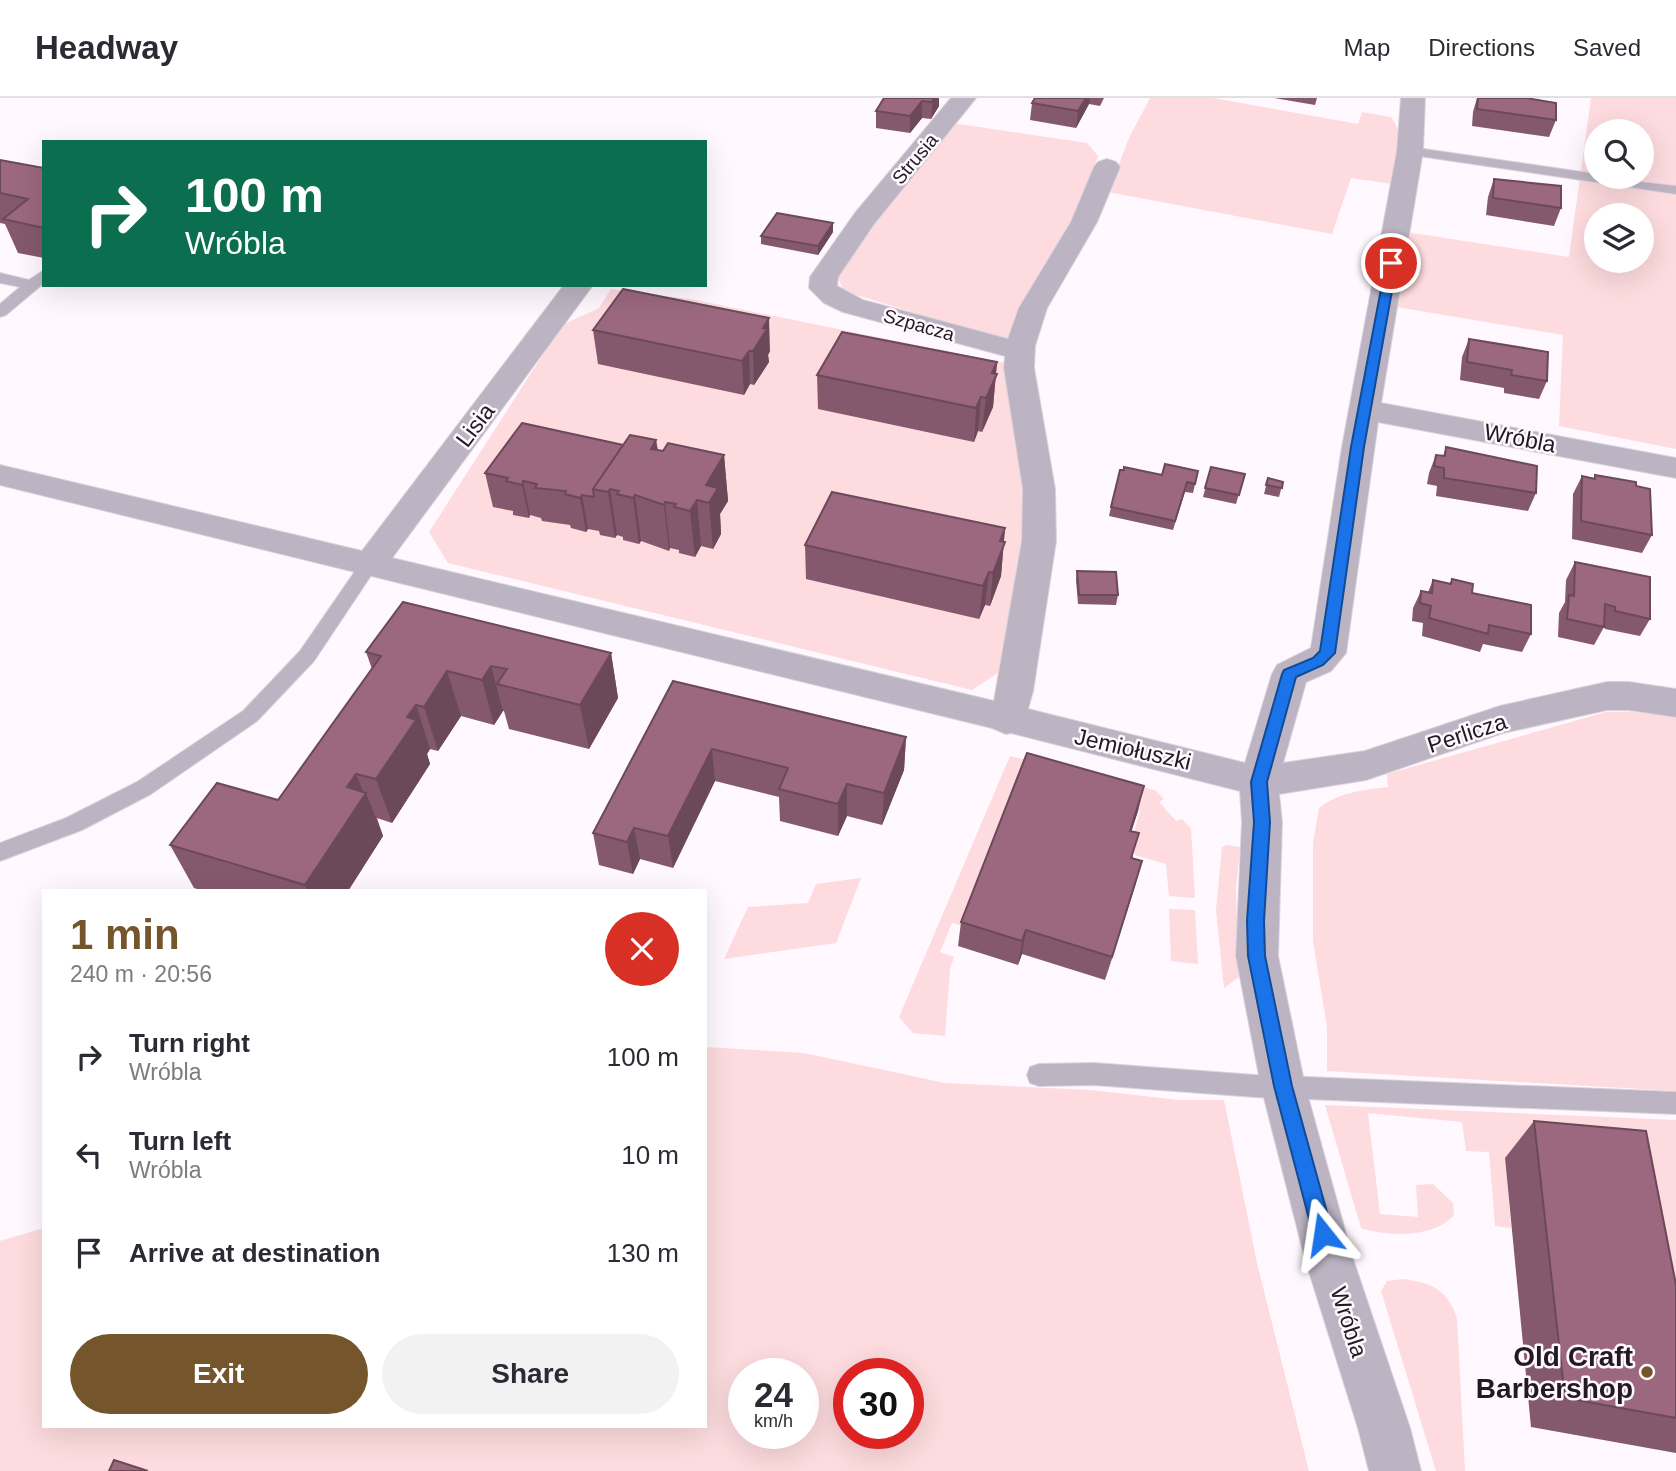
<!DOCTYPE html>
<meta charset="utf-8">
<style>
body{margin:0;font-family:Helvetica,sans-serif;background:#f2f2f3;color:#2b2b33;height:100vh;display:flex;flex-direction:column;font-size:26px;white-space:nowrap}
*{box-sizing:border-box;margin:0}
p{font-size:23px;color:#7c7c81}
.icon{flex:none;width:38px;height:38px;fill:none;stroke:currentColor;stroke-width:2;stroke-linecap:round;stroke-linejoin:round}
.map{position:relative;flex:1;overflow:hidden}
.drawer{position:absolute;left:42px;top:791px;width:665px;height:539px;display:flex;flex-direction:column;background:#fff;border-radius:0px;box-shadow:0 7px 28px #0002}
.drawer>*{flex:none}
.guide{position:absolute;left:42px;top:42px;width:665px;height:147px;border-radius:0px;box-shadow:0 7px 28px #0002;background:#0b6e4f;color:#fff;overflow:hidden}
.tools{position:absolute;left:1584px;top:21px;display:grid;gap:14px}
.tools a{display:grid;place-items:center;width:70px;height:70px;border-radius:50%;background:#fff;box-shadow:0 7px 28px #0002;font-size:35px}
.speed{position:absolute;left:728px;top:1260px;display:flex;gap:14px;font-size:35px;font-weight:700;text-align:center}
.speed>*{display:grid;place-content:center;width:91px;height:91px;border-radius:50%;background:#fff;box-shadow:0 7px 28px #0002;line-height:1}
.speed small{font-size:18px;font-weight:400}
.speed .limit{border:10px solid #d22;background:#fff;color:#111}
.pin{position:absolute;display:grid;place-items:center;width:60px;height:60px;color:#fff;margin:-30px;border:4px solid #fff;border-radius:50%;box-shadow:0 2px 7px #0007}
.me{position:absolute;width:77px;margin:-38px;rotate:345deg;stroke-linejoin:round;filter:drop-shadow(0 0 5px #0008)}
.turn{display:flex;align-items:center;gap:24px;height:147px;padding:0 28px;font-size:32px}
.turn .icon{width:91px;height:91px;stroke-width:2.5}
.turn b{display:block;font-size:49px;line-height:60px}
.round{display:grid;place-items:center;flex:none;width:74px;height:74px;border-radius:37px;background:#f2f2f3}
.summary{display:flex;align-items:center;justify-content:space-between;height:119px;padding:0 28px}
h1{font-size:42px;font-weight:800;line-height:52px;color:#75552b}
.primary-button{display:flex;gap:14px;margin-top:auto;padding:14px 28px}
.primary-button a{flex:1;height:80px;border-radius:42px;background:#75552b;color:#fff;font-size:28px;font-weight:800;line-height:80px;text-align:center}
.primary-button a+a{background:#f2f2f3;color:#2b2b33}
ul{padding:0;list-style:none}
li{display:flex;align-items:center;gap:21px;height:98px;padding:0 28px}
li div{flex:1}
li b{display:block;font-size:26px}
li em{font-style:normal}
header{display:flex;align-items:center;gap:42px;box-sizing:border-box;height:98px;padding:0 35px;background:#fff;border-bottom:2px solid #e1e1e2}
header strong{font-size:33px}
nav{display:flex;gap:38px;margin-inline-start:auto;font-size:24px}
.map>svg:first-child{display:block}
.green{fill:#fddbde;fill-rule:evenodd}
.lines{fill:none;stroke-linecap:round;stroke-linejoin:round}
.lane-casing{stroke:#dcd4db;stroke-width:2}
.street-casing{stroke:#dcd4db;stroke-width:2}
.lane{fill:#bcb4c2;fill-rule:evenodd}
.street{fill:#bcb4c2;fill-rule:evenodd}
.wall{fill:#85596d}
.shaded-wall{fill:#6c4959}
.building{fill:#9b687f;stroke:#6c4959;stroke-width:2}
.route{fill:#1a73e8;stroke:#114b97;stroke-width:2}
.poi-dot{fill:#75552b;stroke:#fff8fe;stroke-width:2.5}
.labels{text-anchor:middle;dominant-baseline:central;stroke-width:5;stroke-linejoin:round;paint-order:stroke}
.far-street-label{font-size:19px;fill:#231922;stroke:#fff8fe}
.street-label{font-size:23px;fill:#231922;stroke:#fff8fe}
.near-poi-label{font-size:28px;font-weight:bold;fill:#231922;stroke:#fff8fe;text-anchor:end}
</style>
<header>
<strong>Headway</strong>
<nav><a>Map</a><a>Directions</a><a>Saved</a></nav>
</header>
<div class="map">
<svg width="1676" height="1373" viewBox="0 0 1676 1373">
<rect width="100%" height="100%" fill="#fff8fe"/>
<path class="green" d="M1150 0H1213L1358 26 1362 14 1391 19C1406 38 1397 64 1393 86L1351 80 1332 136 1108 94 1129 40Z
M1591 0H1676V351L1559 328 1563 237 1391 208 1406 134 1569 159ZM1596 33H1642V79H1596ZM1596 117H1642V163H1596Z
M952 25 1087 45 1098 58 1076 121 1041 171 1019 212 1009 244 844 193 837 178 848 154Z
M611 191 691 201 1005 265 1027 419 1007 569 972 592 448 465 429 434 562 227 599 210Z
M1664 613 1676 616V993L1327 973V929L1313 843V745L1319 710C1339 694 1364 692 1388 689L1387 676 1606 614Z
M1010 658 1155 692 1164 701 1159 704 1176 723 1182 721 1191 731 1195 800 1169 798 1166 766 1128 755 1140 713 1022 679 963 828 952 825 940 854 954 859 950 871 945 938 913 935 899 919Z
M1227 747 1240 749 1236 792 1239 879 1224 890 1216 812 1222 749Z
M861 780 836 845 724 861 748 809 808 805 816 786Z
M1169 811 1195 812 1198 866 1171 863Z
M705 949 804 955 945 985 1091 992 1179 1002H1224L1257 1165 1309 1373H0V1143L44 1130V1328H705ZM744 1276H803V1335H744ZM849 1276H908V1335H849Z
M1325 1007 1676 1022V1181L1631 1177 1505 1060 1511 1130 1495 1128 1489 1054 1466 1053 1462 1024 1368 1015 1380 1116 1418 1119 1416 1087 1433 1086 1453 1105 1454 1117C1434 1140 1389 1139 1361 1130Z
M1403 1181C1432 1185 1447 1191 1457 1220L1465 1373H1436L1381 1193 1387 1183Z"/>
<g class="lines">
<defs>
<path id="lane" d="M1410 49 1596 76V79L1676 88V96L1405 56V50Z
M44 172V185L6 217 0 219V206L20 189 0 185V175L29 182Z
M369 461 376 463 378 467 314 563 257 623 151 696 82 732 0 763V745L66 720 137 684 243 613 300 553 362 463Z
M1094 965 1255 977 1676 994V1016L1255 999 1094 987 1039 988 1030 985 1027 977 1030 969 1039 966Z"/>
<path id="street" d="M951 0H976L874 126 838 179 837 188 863 202 1008 241 1019 210 1071 124 1094 69 1098 64 1107 61 1116 64 1120 69 1097 124 1047 210 1035 248 1034 270 1055 391 1056 443 1033 593 1028 611 1245 665 1272 576 1277 567 1311 550 1342 349 1397 53 1401 0H1425L1423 53 1381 305 1676 360V380L1378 324 1346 555 1331 573 1306 584 1283 665 1365 653 1500 608 1607 584H1629L1676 591V619L1629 612H1607L1503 635 1366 682 1279 696 1282 724 1278 858 1305 988 1353 1161 1410 1330 1421 1373H1369L1358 1330 1305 1161 1261 988 1236 858 1242 724 1240 693 1011 635 1006 636 992 630 0 387V367L362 453 564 187H593L392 460 994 603 1022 443 1023 391 1004 270 1005 258 843 214 824 205 809 190 810 179 855 115Z"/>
</defs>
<use href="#lane" class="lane-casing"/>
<use href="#street" class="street-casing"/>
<use href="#lane" class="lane"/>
<use href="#street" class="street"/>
</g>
<path class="wall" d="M884 0H939V8L931 21 922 20 910 35 876 30V13Z
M1035 0H1104L1100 8 1089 6 1076 30 1030 22 1032 5Z
M1274 0H1317L1315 7Z
M1477 0H1526L1556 22 1549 39 1472 28 1473 14Z
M0 62 44 70V160L18 155 5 126 0 125Z
M1494 81 1561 110 1554 128 1486 117 1488 99Z
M833 125V134L818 157 761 146V138Z
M593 232 770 253 768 257 769 264 754 287 750 286 744 297 598 266Z
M1469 241 1547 283 1539 301 1504 295V290L1460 282 1462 259Z
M997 264 993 309 982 334 978 333 974 344 818 311 817 277Z
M656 342 658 352 663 353 724 357 728 403 720 416 721 436 713 451 701 448 695 459 679 455V452L670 450 669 453 641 443 639 446 623 442V439L617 437 615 440 600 437 599 433 588 431 586 434 571 430 570 427 542 423 541 420 530 417 529 420 513 417V413L493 409 485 375 623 347Z
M1446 349 1536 395 1528 413 1436 398 1437 388 1427 386 1429 375 1436 357 1443 358Z
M1211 369 1245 376 1236 406 1203 399Z
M1198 373 1193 395 1185 394 1173 432 1109 418 1111 409 1162 377Z
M1595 377 1636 388 1652 437 1642 455 1572 441 1573 396 1582 378 1594 380Z
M1268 380 1283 384 1279 399 1264 396Z
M1005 430 1001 478 990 508 985 507 979 521 806 481 805 447Z
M1575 464 1650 521 1640 538 1605 531V526H1604V529L1594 547 1558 539 1559 515 1565 504 1566 482Z
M1077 473 1118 497 1116 507 1078 506 1076 482Z
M1452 481 1531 536 1522 554 1483 546 1480 554 1422 538 1423 525 1412 523 1413 510 1421 493 1428 494 1433 482 1450 486Z
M366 554 611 555 618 600 589 651 509 631 504 613H503L494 627 461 618 438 653 430 651 427 656 430 666 392 725 377 720 383 738 348 793H203L194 790 170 747 278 702 372 571Z
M673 583 906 639 904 672 882 727 847 718 838 738 780 723 779 699 715 683 673 770 640 761 633 776 599 767 593 735Z
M1138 713 1131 733 1133 761 1142 763 1135 788 1105 882 1022 856 1018 867 958 848 961 824Z
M1534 1023 1676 1187V1355L1531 1329 1505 1060Z"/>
<path class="shaded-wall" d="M933 0H939V8L931 21Z
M1086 0H1090L1089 6 1076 30 1078 13Z
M922 3V20L910 35V18Z
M833 125V134L818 157V148Z
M769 220 770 253 768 257 769 264 754 287 753 253 763 230Z
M749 253 750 286 744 297 742 263Z
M997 264 993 309 982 334 986 300 992 275Z
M981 299 978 333 974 344 976 310Z
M656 342 662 388 651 351Z
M632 349 619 393 610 391 617 437 615 440 608 394Z
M724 357 728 403 720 416 721 436 713 451 709 405 706 387Z
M523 383 530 417 529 420 522 387Z
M582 397 588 431 586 434 580 400Z
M635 397 641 443 639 446 633 400Z
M697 402 701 448 695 459 690 413Z
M665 404 670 450 669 453 664 407Z
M1005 430 1001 478 990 508 993 475 1000 443Z
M989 474 985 507 979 521 983 488Z
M611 555 618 600 589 651 580 607Z
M491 568 503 613 494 627 482 582Z
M447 573 461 618 438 653 424 609Z
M416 607 430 651 427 656 430 666 392 725 376 681 407 619Z
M906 639 904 672 882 727 884 695Z
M712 651 715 683 673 770 668 738Z
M356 676 365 698 366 695 383 738 348 793H307L305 787 347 689Z
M847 686V718L838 738V706Z
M1144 688 1138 713 1124 757 1130 733Z
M634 730 640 761 633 776 627 744Z
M1142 763 1135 788 1105 882 1112 859Z
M1026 832 1022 856 1018 867 1022 843Z"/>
<path class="building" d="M884 0H934L932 4 922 3 910 18 876 13Z
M1035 0H1086L1078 13 1032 5Z
M1478 0H1526L1556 5V22L1477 11Z
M0 62 44 70V130L3 121 28 101 0 95Z
M1494 81 1561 88V110L1493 100Z
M777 115 833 125 818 148 761 138Z
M623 191 769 220 763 230 767 231 753 253H749L742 263 593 232Z
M842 234 997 264 992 275 997 276 986 300 981 299 976 310 817 277Z
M1469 241 1548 254 1547 283 1511 277 1512 272 1467 264Z
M522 325 623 347 593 391 594 399 582 397 580 400 565 396 566 393 535 390 537 386 523 383 522 387 506 383 508 380 485 375Z
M630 337 656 342 651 351 663 353 668 345 724 357 706 387 718 390 709 405 697 402 690 413 674 409 676 406 665 404 664 407 635 397 633 400 617 396 619 393 610 391 608 394 593 391Z
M1446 349 1537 368 1536 395 1444 380V370L1434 368 1436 357 1445 358Z
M1165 366 1198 373 1195 386 1187 384 1175 423 1111 409 1120 372H1124V369L1162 377Z
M1211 369 1245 376 1239 397 1205 390Z
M1595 377 1636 384V388L1650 391 1652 437 1581 423 1582 378 1595 381Z
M1268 380 1283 384 1282 390 1266 387Z
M832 394 1005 430 1000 443 1005 444 993 475 989 474 983 488 805 447Z
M1575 464 1650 479V521L1615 513V509L1605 506 1604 529 1567 521 1569 497 1574 498Z
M1077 473 1116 474 1118 497H1079Z
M1452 481 1473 486 1472 495 1531 507V536L1489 527 1488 536 1429 520 1431 508 1420 505 1421 493 1432 495 1433 482 1451 486Z
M403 504 611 555 580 607 497 586 507 571 491 568 482 582 447 573 424 609 416 607 407 619 416 622 376 681 356 676 347 689 366 695 305 787 170 747 217 685 278 702 381 558 366 554Z
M673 583 906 639 884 695 847 686 838 706 779 691 788 670 712 651 668 738 634 730 627 744 593 735Z
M1027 655 1144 688 1130 733 1139 735 1131 760 1142 763 1112 859 1026 832 1022 843 961 824Z
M1534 1023 1646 1033 1676 1187V1320L1565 1300Z
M114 1362 148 1373H109Z"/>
<path class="route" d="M1391 162 1397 165 1364 349 1335 555 1323 567 1296 579 1267 684 1270 724 1264 823 1265 858 1292 988 1333 1136 1330 1143 1323 1146 1316 1143 1313 1136 1274 988 1248 858 1247 823 1254 724 1251 684 1282 576 1284 572 1313 560 1320 553 1351 349 1386 165Z"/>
<circle class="poi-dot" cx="1647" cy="1274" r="7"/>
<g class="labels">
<g class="far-street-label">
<text transform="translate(915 61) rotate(-50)">Strusia</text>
<text transform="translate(919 227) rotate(16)">Szpacza</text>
</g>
<g class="street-label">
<text transform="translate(475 327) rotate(-53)">Lisia</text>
<text transform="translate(1520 340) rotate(11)">Wróbla</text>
<text transform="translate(1467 635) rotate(-18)">Perlicza</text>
<text transform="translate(1133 651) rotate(13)">Jemiołuszki</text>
<text transform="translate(1349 1224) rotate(72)">Wróbla</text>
</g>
<g class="near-poi-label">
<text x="1633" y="1258">Old Craft<tspan x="1633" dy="32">Barbershop</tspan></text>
</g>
</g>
</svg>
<div class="tools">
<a><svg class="icon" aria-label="search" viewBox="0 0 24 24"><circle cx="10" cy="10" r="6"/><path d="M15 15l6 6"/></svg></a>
<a><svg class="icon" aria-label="layers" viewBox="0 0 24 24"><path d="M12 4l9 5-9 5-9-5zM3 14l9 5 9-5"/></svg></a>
</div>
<div class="speed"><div>24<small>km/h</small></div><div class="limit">30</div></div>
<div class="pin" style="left:1391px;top:165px;background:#d93025"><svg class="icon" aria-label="arrive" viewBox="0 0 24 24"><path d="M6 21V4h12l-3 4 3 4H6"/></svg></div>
<svg class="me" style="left:1323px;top:1136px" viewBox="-20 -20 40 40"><path d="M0-17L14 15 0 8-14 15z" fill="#1a73e8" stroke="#fff" stroke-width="4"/></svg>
<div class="guide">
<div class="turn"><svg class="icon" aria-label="right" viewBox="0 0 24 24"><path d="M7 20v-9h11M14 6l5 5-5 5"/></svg><div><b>100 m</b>Wróbla</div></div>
</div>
<section class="drawer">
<div class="summary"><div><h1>1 min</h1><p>240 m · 20:56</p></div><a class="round" style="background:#d93025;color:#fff"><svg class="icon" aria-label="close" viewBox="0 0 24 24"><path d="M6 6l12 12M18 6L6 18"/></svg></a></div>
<ul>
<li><svg class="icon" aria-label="right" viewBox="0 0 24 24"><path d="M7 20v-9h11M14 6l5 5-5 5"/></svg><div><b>Turn right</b><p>Wróbla</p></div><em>100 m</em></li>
<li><svg class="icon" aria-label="left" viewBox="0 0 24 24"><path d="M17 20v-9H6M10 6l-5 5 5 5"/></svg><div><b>Turn left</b><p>Wróbla</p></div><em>10 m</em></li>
<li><svg class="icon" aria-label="arrive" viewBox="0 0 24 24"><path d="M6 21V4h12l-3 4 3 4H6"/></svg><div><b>Arrive at destination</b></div><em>130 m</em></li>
</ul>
<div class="primary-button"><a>Exit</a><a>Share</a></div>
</section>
</div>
